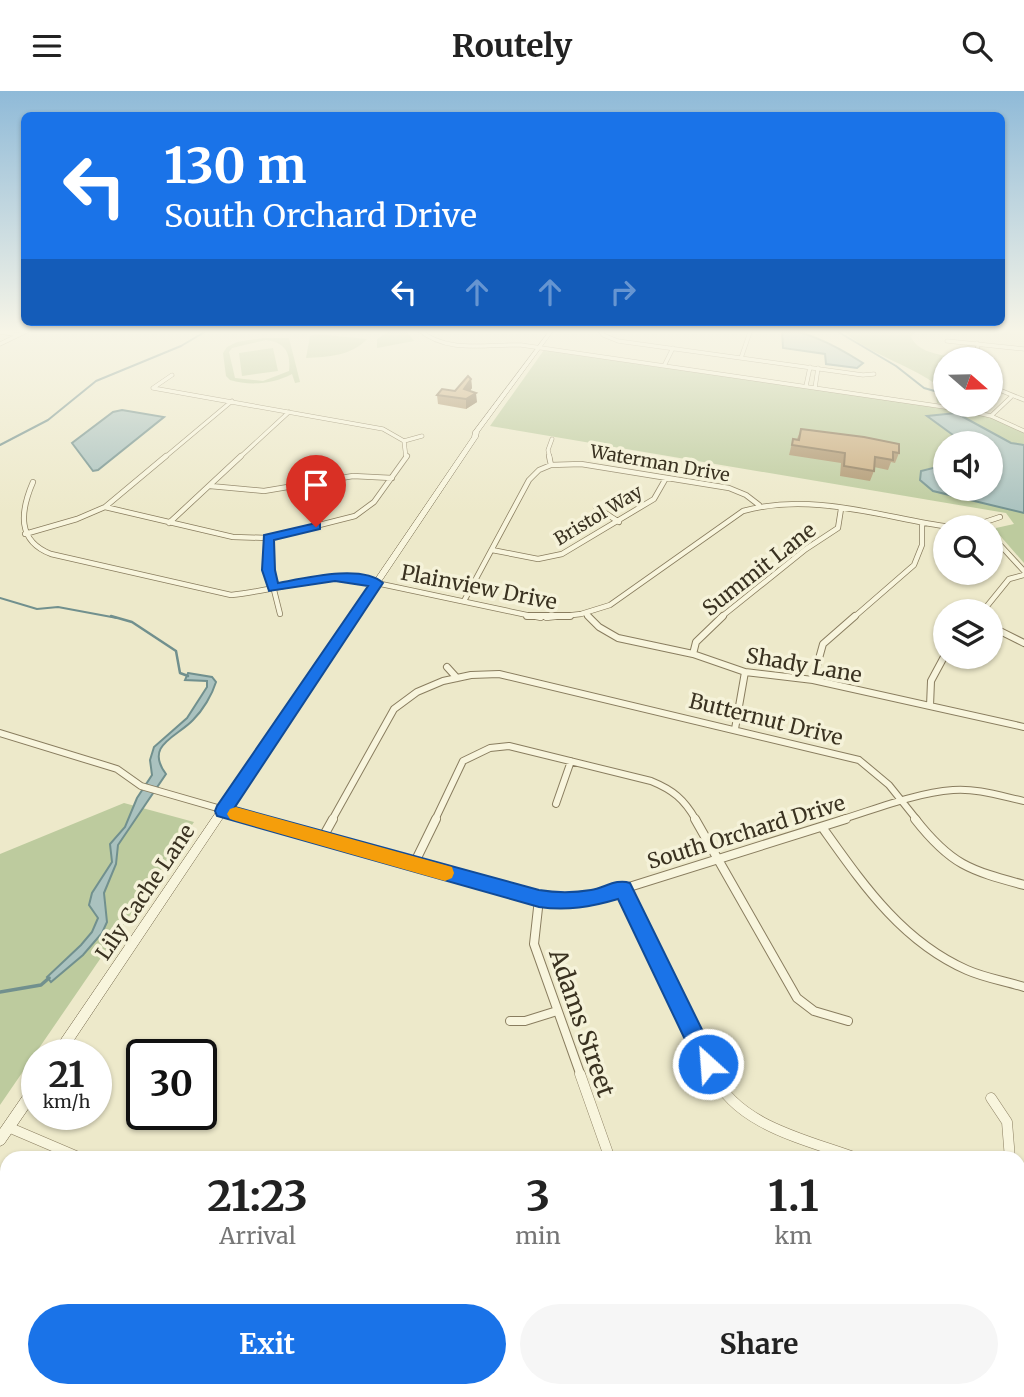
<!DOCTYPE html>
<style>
body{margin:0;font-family:Merriweather,serif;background:#f6f6f6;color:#222;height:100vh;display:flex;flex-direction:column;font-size:26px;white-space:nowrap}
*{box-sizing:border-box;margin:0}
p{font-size:23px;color:#767676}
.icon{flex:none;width:38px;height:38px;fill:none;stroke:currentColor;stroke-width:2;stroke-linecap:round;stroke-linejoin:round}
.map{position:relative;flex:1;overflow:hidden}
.panel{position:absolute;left:0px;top:1060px;width:1026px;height:247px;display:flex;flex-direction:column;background:#fff;border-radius:21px 21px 0 0;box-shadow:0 2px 5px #0004}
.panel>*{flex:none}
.top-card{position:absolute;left:21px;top:21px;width:984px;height:214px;border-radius:10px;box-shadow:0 2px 5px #0004;background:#1a73e8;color:#fff;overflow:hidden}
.needle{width:46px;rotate:110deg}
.tools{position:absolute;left:933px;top:256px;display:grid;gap:14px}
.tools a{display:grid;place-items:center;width:70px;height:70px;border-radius:50%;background:#fff;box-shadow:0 2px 5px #0004;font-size:35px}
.speed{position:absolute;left:21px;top:948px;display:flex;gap:14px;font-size:35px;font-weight:700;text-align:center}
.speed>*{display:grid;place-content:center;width:91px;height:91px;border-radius:50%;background:#fff;box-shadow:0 2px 5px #0004;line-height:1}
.speed small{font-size:18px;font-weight:400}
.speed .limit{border:4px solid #111;border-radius:10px;background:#fff;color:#111}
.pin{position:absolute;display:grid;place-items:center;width:60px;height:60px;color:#fff;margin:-72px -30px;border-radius:50% 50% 50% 0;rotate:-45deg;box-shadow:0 0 7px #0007}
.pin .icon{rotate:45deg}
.me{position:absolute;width:77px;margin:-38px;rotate:334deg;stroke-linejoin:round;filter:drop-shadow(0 0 5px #0008)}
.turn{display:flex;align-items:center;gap:24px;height:147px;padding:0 28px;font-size:32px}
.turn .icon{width:91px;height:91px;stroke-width:2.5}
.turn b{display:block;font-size:49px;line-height:60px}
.lanes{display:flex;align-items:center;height:66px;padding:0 28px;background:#0003;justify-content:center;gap:35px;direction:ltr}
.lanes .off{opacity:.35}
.eta{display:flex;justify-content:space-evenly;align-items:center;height:119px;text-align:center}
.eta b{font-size:42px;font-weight:700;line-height:49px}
.button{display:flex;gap:14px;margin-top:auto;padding:14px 28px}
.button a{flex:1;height:80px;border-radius:42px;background:#1a73e8;color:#fff;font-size:28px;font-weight:700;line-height:80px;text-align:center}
.button a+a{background:#f6f6f6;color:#222}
header{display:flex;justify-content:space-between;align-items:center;height:91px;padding:0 28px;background:#fff;font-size:32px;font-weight:700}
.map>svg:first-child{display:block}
.green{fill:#bdcb9e;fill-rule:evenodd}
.water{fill:#aac2bf;stroke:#71908e;stroke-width:2}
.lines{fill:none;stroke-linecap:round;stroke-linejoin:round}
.stream-far2{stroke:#71908e;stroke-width:2}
.stream-far1{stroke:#71908e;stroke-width:2.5}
.stream{stroke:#71908e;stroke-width:3.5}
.street-far4-casing{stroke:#897d5f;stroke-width:4.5}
.street-far3-casing{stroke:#897d5f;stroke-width:6}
.street-far2-casing{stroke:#897d5f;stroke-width:8}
.street-far1-casing{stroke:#897d5f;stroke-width:10}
.street-casing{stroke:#897d5f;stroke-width:11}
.secondary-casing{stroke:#6b5e42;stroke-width:1}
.street-far4{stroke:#f8f5dd;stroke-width:3.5}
.street-far3{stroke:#f8f5dd;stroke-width:4.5}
.street-far2{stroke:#f8f5dd;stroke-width:6}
.street-far1{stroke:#f8f5dd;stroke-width:8}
.street{stroke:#f8f5dd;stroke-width:10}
.secondary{fill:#f8f5dd;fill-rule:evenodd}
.wall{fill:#ae956f}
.shaded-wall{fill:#8d795a}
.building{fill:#caad81;stroke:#8d795a;stroke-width:2}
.route{fill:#1a73e8;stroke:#114b97;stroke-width:2}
.slow{fill:#f59e0b}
.labels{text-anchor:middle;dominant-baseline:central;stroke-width:7;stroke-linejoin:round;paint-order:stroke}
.far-street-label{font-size:18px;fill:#3a3221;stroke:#f5f2d9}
.street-label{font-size:21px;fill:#3a3221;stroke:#f5f2d9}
.near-street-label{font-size:24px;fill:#3a3221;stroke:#f5f2d9}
</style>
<header><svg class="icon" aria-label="menu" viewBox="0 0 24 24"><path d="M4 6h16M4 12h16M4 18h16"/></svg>Routely<svg class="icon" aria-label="search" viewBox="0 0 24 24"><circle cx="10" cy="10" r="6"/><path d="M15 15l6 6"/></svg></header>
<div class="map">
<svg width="1024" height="1306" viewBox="0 0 1024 1306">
<rect width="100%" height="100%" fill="#ede9ca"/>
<path class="green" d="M391 239H406L414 250 377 257V248Z
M842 239H917L911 246C918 260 933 262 946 265L945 313 937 312 934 292C906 272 868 263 842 239Z
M316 243 367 248C351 265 328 266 306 267L310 245Z
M263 247H289L300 291 295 292 292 283C273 293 250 295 230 289L226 285 223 262 227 256 237 251ZM266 249C285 251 291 262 289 280L263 290 235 287 229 261 232 257Z
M273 257 278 280 242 285 239 262Z
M544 259 980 322 1024 341V472L996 440V437L1014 433 1006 422 490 335ZM945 352H990V397H945Z
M124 712 194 731 0 1014V763Z"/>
<path class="water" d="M782 239C808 239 841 258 863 272L857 277 826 273 825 263 783 257Z
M122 319 164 326 98 379 93 380 72 352 113 321Z
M956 322 1011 352 1024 354V422L933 400 920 389 921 380 945 374V397H990V352H964L927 325Z
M188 582 212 586 216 591C212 604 203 619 193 629 177 646 144 654 166 683L118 754 116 773 104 802 107 831 102 842 83 864 51 891 47 886 81 854 92 841 98 827 89 814 92 802 112 771 110 753 125 736 137 707 152 684 150 669 154 656 187 627 207 596V590L185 589Z"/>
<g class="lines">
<path class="stream-far2" d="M835 239 896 275 924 297 945 303
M0 354 48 329 96 290 181 255 208 239
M0 507 37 518 58 516 117 527"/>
<path class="stream-far1" d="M111 525 132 531 176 560 180 582 188 585"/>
<path class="stream" d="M0 901 41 894 49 887"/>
<defs>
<path id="street-far4" d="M419 239C449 263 485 253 521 254L965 319 991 325 1024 340
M600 239 603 244 618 250 863 284 874 283
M0 241 19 244
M947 250 1024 258
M977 252 979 268
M0 253 29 239
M741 267 750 241 748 239
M664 275 673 257
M806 295 810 276
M990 295 1024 309
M153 297 172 284
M153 297 383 338 404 350 406 367
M815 297 818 277
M991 325 1011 306
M404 350 422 345
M164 367 232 310
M239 367 289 321
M550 367 548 359 552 348"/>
<path id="street-far3" d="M549 365 551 374
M325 370 334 375 340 387
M33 391C20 421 17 450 51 463L231 504C271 500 308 487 348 486L541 527
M210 395 264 400 353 385 392 387
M105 416 233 446 268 447 355 425 374 411 407 365
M596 416 619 431
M169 432 241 365
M970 436 1000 426
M25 443 77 428 105 416 166 365
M990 443 1024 480
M268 447 269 479 280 523
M492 459 538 468 562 463 654 408 666 387
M464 510 529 389 539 379 551 374 581 373 729 397 746 404 759 414
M983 520 1009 488 1024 484
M586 523 590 527
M546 527 581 523 610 514 743 420C812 401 881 426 950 436
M720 527 806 458 838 437 841 418
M853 527 914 474 922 454V432"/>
<path id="street-far2" d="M527 525H570
M588 525 599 536 618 547 693 563 745 581 813 589 1024 636
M990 535 1024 552
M693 563 696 551 723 525
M447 576 457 587
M813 589 823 553 855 525
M930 615 931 590 945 564
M735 638 745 581
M0 642 117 678 141 695 259 729
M556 713 571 670
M332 729 394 618 417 601 443 590 471 584 499 583 859 669 889 694 917 729
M435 729 463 670 490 657 509 655 651 690C673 699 684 708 696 729
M840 729C876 718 915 702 953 699 976 697 1001 705 1024 710"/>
<path id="street-far1" d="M252 728 539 808 561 811 594 807 846 728
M695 728 797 907 814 920 848 930
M915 728C951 774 969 779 1024 794
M822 736C862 792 901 850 967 879 985 887 1005 890 1024 896
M323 746 333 728
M414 773 436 728
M623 798 714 985
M539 808 534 853 581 985
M510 930H525L557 920"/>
<path id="street" d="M580 983 610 1068
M713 983C738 1036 809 1049 859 1068
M991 1007 1007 1031 1010 1068
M8 1036 83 1068
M1018 1123 1024 1125
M289 1300V1306
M655 1300 669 1306
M75 1306 78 1300"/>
<path id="secondary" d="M550 239H554L479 341 478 346 64 964H51L53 960 472 346 473 341Z
M37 988V1005L4 1053 0 1055V1038L33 990Z"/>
</defs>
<use href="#street-far4" class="street-far4-casing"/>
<use href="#street-far3" class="street-far3-casing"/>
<use href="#street-far2" class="street-far2-casing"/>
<use href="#street-far1" class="street-far1-casing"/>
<use href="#street" class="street-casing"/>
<use href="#secondary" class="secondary-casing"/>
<use href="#street-far4" class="street-far4"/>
<use href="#street-far3" class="street-far3"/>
<use href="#street-far2" class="street-far2"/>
<use href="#street-far1" class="street-far1"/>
<use href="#street" class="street"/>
<use href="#secondary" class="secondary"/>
</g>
<path class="wall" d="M471 288 472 297 470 300 477 311 466 318 438 313 437 304 455 300Z
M801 338 899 362 895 372 891 371 888 379 874 376V380L870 390 840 385 841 372 789 364 793 348H797Z"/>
<path class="shaded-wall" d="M471 288 472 297 465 307 464 298Z
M476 302 477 311 466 318V308Z"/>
<path class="building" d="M468 285 471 288 464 298 476 302 466 308 437 304 442 298 455 300Z
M801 338 864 346 899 353V362L893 361V369L875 366 874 380 844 375 845 362 792 354 793 348 799 349Z"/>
<linearGradient id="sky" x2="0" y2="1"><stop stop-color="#8fbad8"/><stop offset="0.57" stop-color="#f7f5e7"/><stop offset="1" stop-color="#f7f5e7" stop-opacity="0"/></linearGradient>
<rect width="1024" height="422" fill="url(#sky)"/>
<path class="route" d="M316 432 320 433V438L274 449 275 479 278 492C305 487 362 473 383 492L235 716 539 799C557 802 573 802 591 799 604 797 617 787 630 792L715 965 718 973 715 980 708 983 700 980 618 808C591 816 567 820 539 816L217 725 215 720 217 715 368 495 335 490 269 500 262 479 264 444Z"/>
<path class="slow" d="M236 716 445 774 452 776 454 782 452 787 445 790 236 730 230 728 227 723 230 718Z"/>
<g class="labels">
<g class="far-street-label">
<text transform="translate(660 372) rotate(10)">Waterman Drive</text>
<text transform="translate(598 424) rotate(-31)">Bristol Way</text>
</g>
<g class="street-label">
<text transform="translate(759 478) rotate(-38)">Summit Lane</text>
<text transform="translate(479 496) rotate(11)">Plainview Drive</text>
<text transform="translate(804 574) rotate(10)">Shady Lane</text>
<text transform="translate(766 628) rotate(14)">Butternut Drive</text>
<text transform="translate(746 741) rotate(-17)">South Orchard Drive</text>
<text transform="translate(145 801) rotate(-56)">Lily Cache Lane</text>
</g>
<g class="near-street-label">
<text transform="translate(582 932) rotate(71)">Adams Street</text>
</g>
</g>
</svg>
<div class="tools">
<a><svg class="needle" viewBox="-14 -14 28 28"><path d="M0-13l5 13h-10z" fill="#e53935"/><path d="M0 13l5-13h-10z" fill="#767676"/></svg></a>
<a><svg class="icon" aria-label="sound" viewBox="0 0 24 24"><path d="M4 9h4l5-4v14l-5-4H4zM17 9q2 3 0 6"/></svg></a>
<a><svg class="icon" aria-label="search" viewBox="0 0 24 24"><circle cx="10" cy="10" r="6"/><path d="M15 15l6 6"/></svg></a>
<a><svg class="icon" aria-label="layers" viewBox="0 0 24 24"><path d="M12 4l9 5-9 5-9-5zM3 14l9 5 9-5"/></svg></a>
</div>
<div class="speed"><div>21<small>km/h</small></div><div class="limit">30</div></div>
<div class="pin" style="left:316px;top:436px;background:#d93025"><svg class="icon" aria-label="arrive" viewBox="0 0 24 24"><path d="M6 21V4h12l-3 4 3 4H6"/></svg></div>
<svg class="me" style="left:708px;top:973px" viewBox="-20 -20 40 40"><circle r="17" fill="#1a73e8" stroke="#fff" stroke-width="3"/><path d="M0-11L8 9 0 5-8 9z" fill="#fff"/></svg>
<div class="top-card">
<div class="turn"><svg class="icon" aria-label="left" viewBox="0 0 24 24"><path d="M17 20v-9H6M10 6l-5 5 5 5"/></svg><div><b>130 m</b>South Orchard Drive</div></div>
<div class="lanes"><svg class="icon" aria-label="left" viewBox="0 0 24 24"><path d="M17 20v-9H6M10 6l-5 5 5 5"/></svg><svg class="icon off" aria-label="ahead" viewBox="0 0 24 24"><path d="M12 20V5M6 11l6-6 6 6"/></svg><svg class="icon off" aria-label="ahead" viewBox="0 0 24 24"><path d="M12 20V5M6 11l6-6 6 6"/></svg><svg class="icon off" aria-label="right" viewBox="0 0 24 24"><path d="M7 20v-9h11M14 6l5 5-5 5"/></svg></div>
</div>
<section class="panel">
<div class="eta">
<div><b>21:23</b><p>Arrival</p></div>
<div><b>3</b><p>min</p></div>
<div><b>1.1</b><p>km</p></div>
</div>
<div class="button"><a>Exit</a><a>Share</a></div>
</section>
</div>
